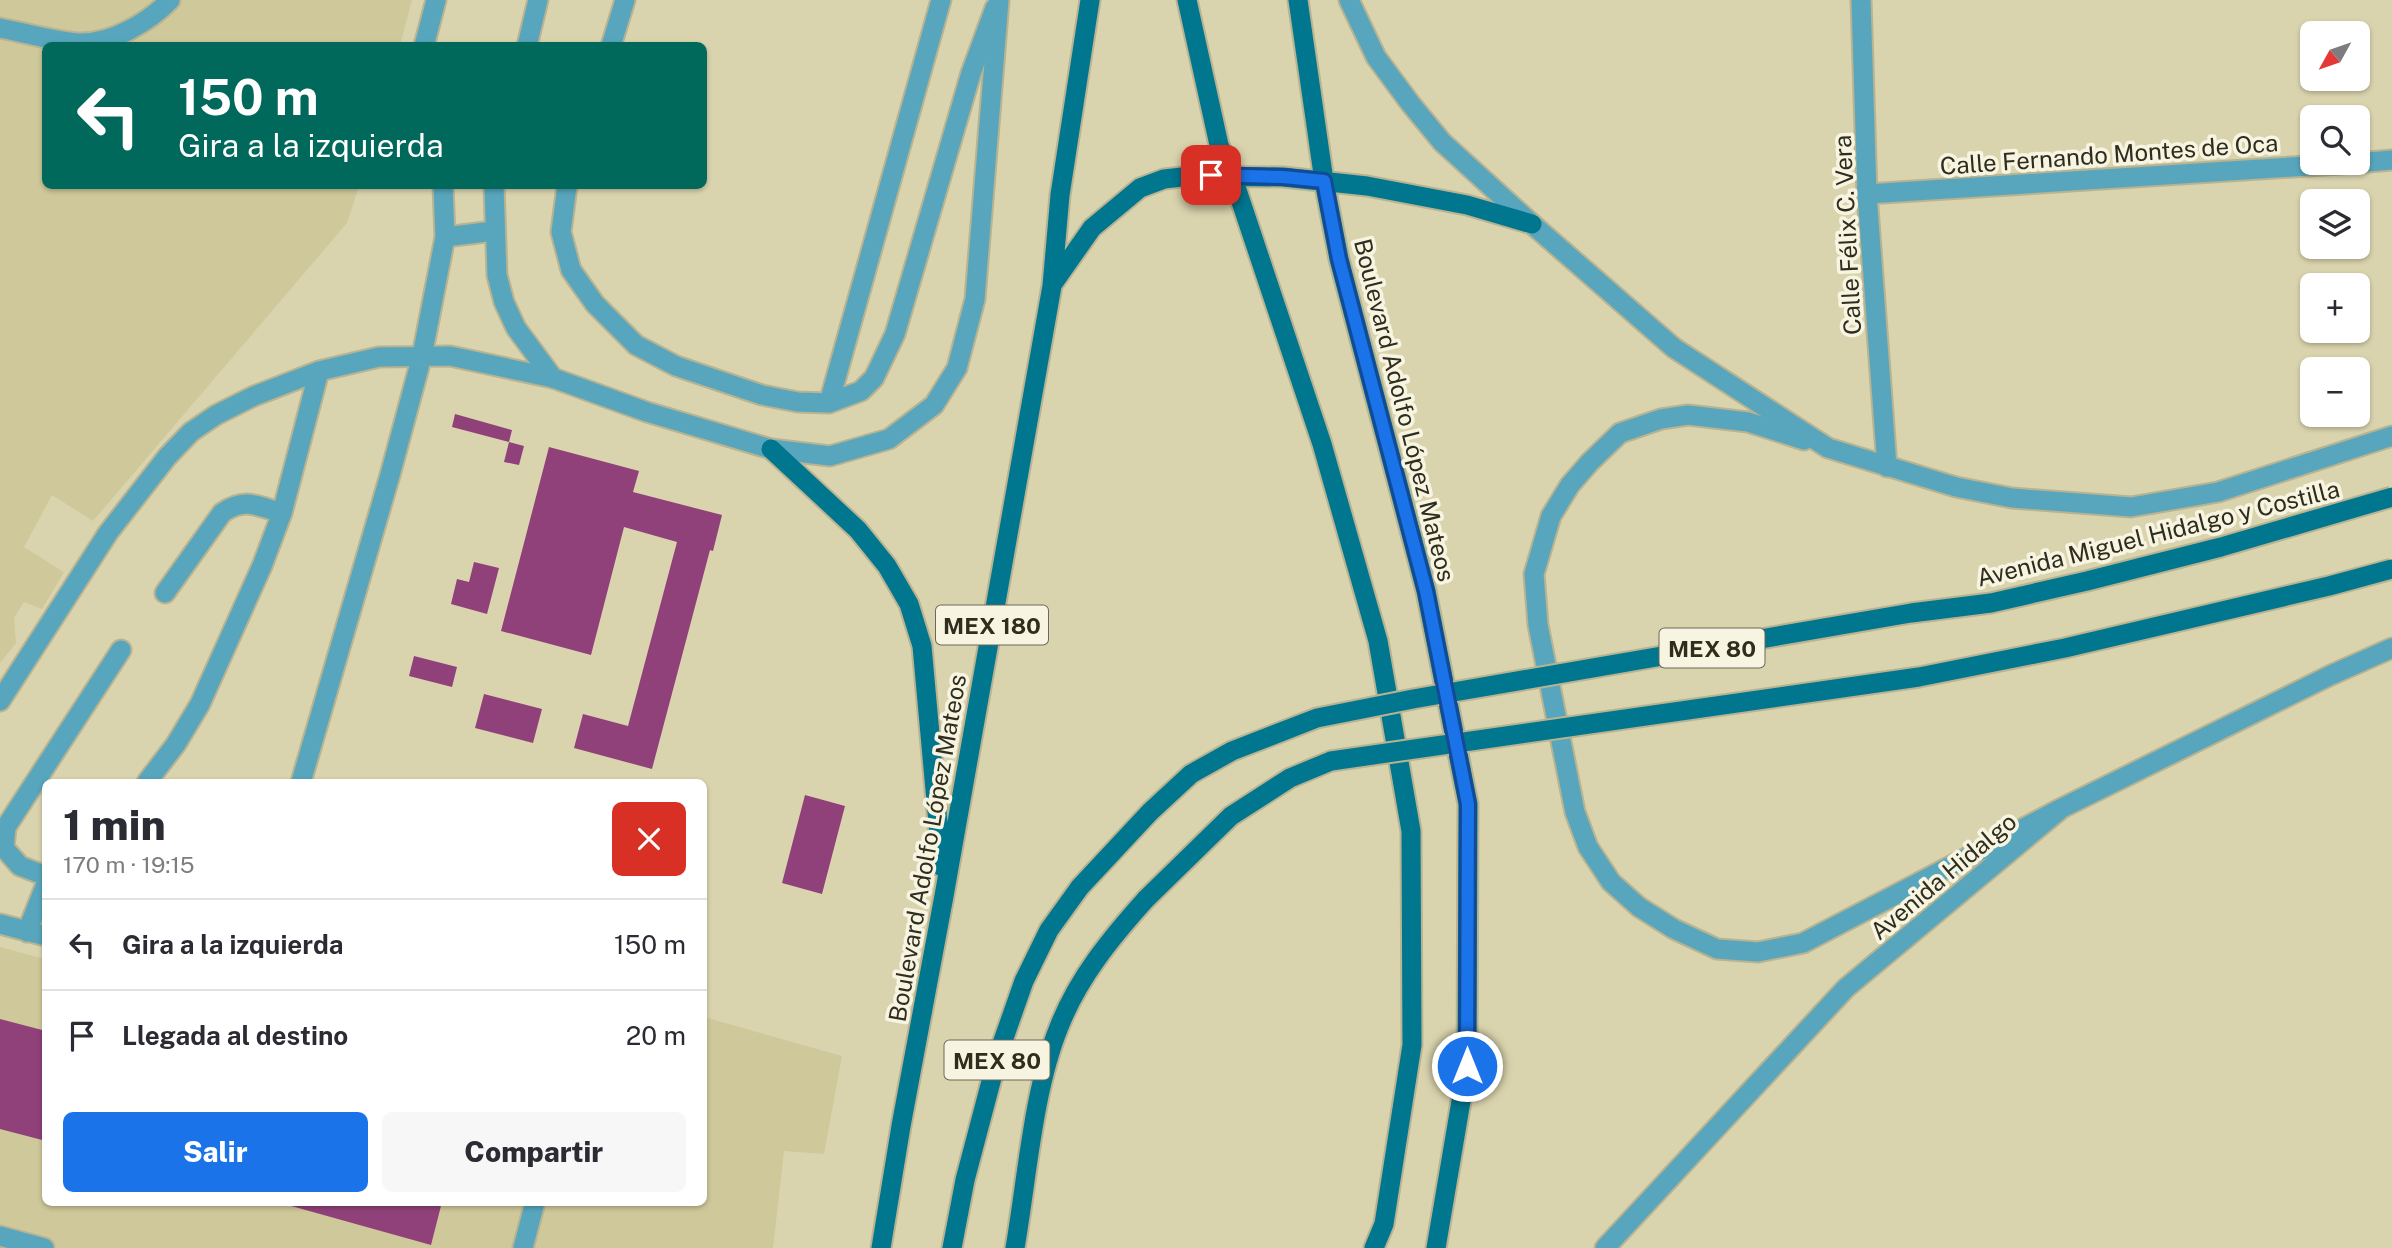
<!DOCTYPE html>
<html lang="es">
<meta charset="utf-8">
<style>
body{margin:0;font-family:"Public Sans",sans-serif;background:#f7f7f7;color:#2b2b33;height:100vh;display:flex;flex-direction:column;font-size:26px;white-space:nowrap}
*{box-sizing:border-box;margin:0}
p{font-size:23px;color:#7c7c81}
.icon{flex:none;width:38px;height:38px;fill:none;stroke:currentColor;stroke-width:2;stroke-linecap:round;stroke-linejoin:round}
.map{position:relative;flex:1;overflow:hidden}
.drawer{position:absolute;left:42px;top:779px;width:665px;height:427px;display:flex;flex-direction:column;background:#fff;border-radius:10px;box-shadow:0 2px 5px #0004}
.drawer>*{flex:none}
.guide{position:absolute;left:42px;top:42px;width:665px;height:147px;border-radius:10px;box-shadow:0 2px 5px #0004;background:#00695c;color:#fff;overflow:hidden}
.needle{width:46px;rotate:230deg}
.tools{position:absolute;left:2300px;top:21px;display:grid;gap:14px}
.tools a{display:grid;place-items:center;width:70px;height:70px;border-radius:10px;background:#fff;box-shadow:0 2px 5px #0004;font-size:35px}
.pin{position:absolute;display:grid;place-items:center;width:60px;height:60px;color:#fff;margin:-30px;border-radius:14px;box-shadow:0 4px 10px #0006}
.me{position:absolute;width:77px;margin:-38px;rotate:0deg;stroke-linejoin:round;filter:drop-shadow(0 0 5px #0008)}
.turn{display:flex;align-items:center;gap:24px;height:147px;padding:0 21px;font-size:32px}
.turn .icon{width:91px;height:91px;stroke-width:2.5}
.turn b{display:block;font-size:49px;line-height:60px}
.round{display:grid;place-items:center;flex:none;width:74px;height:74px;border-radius:10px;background:#f7f7f7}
.headline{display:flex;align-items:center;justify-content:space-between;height:119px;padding:0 21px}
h1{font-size:42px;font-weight:800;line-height:52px}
.cta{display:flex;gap:14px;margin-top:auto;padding:14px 21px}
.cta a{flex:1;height:80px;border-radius:10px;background:#1a73e8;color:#fff;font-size:28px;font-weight:800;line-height:80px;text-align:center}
.cta a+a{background:#f7f7f7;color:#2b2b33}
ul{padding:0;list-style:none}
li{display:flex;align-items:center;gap:21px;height:91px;padding:0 21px;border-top:2px solid #e1e1e2}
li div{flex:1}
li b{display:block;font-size:26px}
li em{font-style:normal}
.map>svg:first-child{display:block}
.built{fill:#cfc89a}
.building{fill:#90417a}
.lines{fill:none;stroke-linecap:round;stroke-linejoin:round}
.service-casing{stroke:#b8b391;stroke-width:23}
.minor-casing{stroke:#b8b391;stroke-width:23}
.tertiary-casing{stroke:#b8b391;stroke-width:23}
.primary-casing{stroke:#b8b391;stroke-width:23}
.service{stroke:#57a6bd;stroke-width:19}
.minor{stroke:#57a6bd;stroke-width:19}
.tertiary{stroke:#57a6bd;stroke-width:19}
.primary{stroke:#00768f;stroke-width:19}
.primary-bridge-casing{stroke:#b8b391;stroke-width:23;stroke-linecap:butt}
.primary-bridge{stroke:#00768f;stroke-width:19}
.route-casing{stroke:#114b97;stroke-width:18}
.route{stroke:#1a73e8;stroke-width:12}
.labels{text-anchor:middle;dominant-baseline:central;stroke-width:7;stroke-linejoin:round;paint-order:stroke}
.shield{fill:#f7f4e1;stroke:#6b6958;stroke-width:2}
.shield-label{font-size:23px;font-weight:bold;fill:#2f2d1e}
.street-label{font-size:24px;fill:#2f2d1e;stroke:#f7f4e1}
</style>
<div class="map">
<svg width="2392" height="1248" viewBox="0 0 2392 1248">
<rect width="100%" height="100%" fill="#dad4ae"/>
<path class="built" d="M0 0H412L400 45 46 46V186H359L347 223 93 521 52 495 24 547 64 572 42 609 24 602 14 618 16 643 0 663Z
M0 947 45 959 46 1202H704V1017L842 1056 824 1154 784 1151 773 1248H0Z"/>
<path class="building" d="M455 414 512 430 509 442 524 446 519 465 504 462 509 442 452 427Z
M549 447 639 471 633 492 722 515 713 551 710 550 652 769 574 748 583 714 628 726 677 542 624 527 591 655 501 631Z
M474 562 499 568 487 614 451 604 457 579 469 582Z
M414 656 457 667 452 687 409 676Z
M484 694 542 709 533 743 475 728Z
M805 795 845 806 822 894 782 883Z
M0 1019 46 1031V1141L0 1129Z
M277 1202H442L431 1245Z"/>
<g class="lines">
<defs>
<path id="service" d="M0 28C23 32 60 43 82 43 113 43 149 22 170 0
M424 46 436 0
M611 46 625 0
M567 186 561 232 571 270 595 304 636 345 676 366 762 395 798 402 829 403 861 391 874 378 895 334 971 73 995 8
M445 237 494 231
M829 403 941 0
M165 593 222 513C245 497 257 506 282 513
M0 701 108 533 167 457 191 432 216 415 254 396 319 371 379 357 450 356 553 378
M147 782 176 744 200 704 262 566 282 513 319 371
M301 782 390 475 422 356 445 237 443 186
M46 876 20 866 4 848 6 827 121 650
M0 924 46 936
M27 932 46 884
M0 1236 44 1248
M523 1248 535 1202"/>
<path id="minor" d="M1861 0 1867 194 1887 467
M527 46 538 0
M2357 163 2392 160
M494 186 497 275 504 302 516 328 553 378 647 412 771 449 830 456 889 439 934 405 957 368 975 299 999 0
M1867 194 2355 163"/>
<path id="tertiary" d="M1349 0 1376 57 1410 103 1442 142 1532 224 1674 348 1828 448 1956 487 2012 498 2131 507 2218 492 2392 436
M1804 440 1748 422 1688 415 1661 419 1620 433 1590 462 1570 485 1551 516 1534 574 1538 625 1575 812 1588 847 1611 882 1639 907 1674 929 1717 949 1758 952 1803 943 2062 808
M1605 1248 1846 988 2062 808 2331 675 2392 648"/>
<path id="primary" d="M1187 0 1219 145 1232 175 1322 444 1378 641 1411 831 1412 1045 1384 1224 1374 1248
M1298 0 1324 181 1339 259 1426 591 1468 804 1467 1066 1436 1248
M1052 285 1092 228 1140 188 1164 179 1191 176 1283 177 1367 186 1467 205 1532 224
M771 449 858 530 887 566 909 604 922 646 942 867
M881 1248 901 1126 944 896 1052 286 1060 195 1090 0
M952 1248 965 1180 998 1055 1024 981 1049 930 1080 887
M1015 1248C1027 1179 1033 1091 1059 1027 1078 978 1111 938 1146 899"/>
</defs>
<use href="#service" class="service-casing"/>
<use href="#minor" class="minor-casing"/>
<use href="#tertiary" class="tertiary-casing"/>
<use href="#primary" class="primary-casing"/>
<use href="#service" class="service"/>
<use href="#minor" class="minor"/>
<use href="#tertiary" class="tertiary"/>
<use href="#primary" class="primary"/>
<defs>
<path id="primary-bridge" d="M1080 887 1150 812 1191 774 1232 751 1317 718 1413 699 1911 613 1991 603 2087 581 2221 547 2392 497
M1146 899 1231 816 1290 778 1331 761 1919 677 2065 648 2329 586 2392 569"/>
</defs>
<use href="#primary-bridge" class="primary-bridge-casing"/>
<use href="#primary-bridge" class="primary-bridge"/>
</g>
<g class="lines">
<defs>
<path id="route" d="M1211 175 1283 177 1324 181 1339 259 1426 591 1468 804 1467 1066"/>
</defs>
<use href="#route" class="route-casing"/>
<use href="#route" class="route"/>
</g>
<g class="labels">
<g class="shield">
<rect x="936" y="605.5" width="112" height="39" rx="5"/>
<rect x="1659.5" y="628.5" width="105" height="39" rx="5"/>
<rect x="944.5" y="1040.5" width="105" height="39" rx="5"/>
</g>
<g class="shield-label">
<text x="992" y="625">MEX 180</text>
<text x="1712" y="648">MEX 80</text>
<text x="997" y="1060">MEX 80</text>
</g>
<g class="street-label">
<text transform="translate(2109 154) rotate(-4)">Calle Fernando Montes de Oca</text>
<text transform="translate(1847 235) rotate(-93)">Calle Félix C. Vera</text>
<text transform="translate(1405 410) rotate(76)">Boulevard Adolfo López Mateos</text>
<text transform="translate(2158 533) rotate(-14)">Avenida Miguel Hidalgo y Costilla</text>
<text transform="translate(927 848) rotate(-80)">Boulevard Adolfo López Mateos</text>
<text transform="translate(1943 876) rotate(-40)">Avenida Hidalgo</text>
</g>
</g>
</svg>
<div class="tools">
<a><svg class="needle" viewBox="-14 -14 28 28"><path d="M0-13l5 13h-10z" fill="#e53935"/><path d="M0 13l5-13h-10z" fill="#7c7c81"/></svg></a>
<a><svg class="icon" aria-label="search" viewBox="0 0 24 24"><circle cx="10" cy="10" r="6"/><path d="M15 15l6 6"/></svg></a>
<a><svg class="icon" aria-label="layers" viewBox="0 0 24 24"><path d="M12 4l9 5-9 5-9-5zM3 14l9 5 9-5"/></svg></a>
<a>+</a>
<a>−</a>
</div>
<div class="pin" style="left:1211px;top:175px;background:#d93025"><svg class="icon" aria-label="arrive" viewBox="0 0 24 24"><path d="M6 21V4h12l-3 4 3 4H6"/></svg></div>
<svg class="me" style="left:1467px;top:1066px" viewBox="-20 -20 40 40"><circle r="17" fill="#1a73e8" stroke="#fff" stroke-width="3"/><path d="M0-11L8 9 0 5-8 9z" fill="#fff"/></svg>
<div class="guide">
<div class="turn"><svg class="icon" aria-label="left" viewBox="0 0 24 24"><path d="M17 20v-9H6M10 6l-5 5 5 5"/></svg><div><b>150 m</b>Gira a la izquierda</div></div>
</div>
<section class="drawer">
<div class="headline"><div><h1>1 min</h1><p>170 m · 19:15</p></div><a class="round" style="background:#d93025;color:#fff"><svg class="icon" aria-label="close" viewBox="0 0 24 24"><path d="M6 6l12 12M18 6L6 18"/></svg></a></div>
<ul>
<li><svg class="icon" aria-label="left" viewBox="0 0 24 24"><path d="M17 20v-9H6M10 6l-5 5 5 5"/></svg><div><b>Gira a la izquierda</b></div><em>150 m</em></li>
<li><svg class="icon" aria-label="arrive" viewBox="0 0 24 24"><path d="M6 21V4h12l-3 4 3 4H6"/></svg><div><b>Llegada al destino</b></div><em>20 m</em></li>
</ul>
<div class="cta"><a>Salir</a><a>Compartir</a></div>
</section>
</div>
